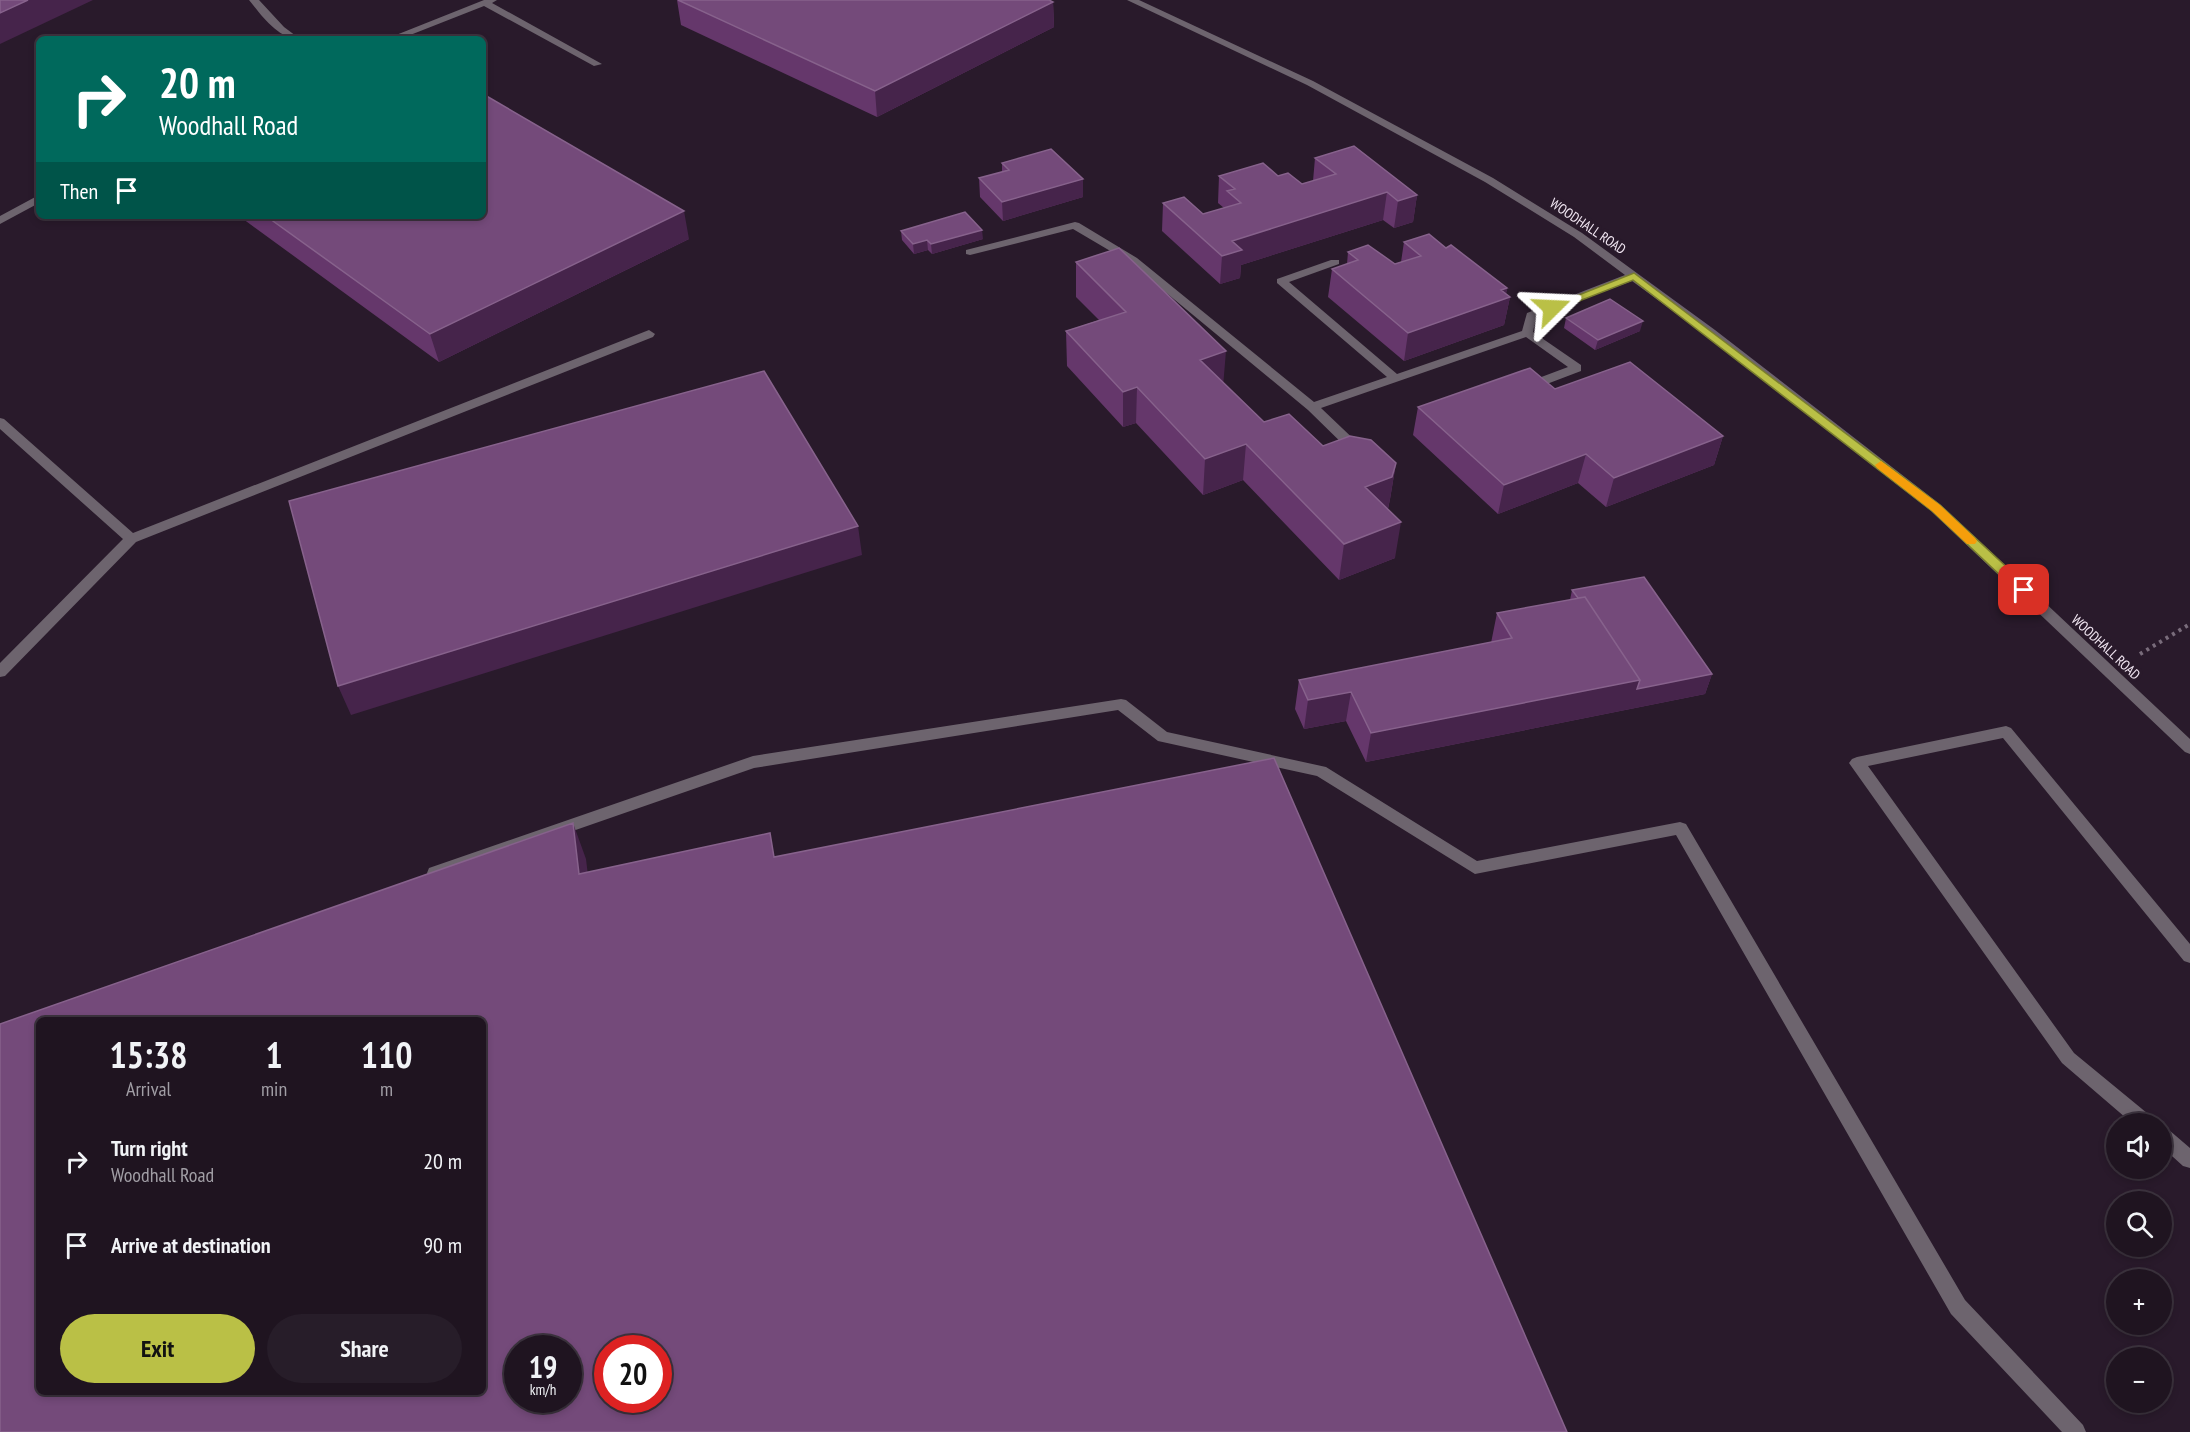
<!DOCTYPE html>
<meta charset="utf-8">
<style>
body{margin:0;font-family:"PT Sans Narrow",sans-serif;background:#271d29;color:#f1f3f6;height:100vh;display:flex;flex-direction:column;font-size:22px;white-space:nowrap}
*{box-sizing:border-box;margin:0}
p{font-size:20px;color:#a19ea5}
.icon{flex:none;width:33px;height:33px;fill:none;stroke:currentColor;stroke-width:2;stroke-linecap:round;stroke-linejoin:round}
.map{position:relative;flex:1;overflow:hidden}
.sheet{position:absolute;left:36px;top:1017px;width:450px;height:378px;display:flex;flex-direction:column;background:#1f1420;border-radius:9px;box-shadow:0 3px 9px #0003,0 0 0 2px #3c333e}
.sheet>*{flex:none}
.top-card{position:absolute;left:36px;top:36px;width:450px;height:183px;border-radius:9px;box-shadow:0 3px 9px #0003,0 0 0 2px #3c333e;background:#00695c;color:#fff;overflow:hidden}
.buttons{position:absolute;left:2106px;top:1113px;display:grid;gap:12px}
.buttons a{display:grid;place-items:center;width:66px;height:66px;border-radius:50%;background:#1f1420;box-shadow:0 3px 9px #0003,0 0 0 2px #3c333e;font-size:30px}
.speed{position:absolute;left:504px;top:1335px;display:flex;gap:12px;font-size:30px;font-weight:700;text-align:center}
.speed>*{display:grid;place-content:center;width:78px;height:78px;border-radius:50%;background:#1f1420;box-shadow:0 3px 9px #0003,0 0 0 2px #3c333e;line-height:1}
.speed small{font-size:15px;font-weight:400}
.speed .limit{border:9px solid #d22;background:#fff;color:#111}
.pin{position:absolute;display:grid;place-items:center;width:51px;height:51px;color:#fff;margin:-26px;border-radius:12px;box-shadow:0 3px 9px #0006}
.me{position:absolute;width:66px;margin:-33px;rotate:69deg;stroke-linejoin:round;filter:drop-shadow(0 0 4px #0008)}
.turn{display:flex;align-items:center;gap:21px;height:126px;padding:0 24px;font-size:27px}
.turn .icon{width:78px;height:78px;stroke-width:2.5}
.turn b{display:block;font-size:42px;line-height:51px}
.then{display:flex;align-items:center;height:57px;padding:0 24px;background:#0003;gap:12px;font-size:22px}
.eta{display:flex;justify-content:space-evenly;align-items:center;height:102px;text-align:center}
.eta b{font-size:36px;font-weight:700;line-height:42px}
.button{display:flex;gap:12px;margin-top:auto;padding:12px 24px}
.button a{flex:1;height:69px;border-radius:36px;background:#bac046;color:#111;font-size:24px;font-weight:700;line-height:69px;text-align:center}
.button a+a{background:#271d29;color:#f1f3f6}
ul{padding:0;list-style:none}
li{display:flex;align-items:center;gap:18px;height:84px;padding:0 24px}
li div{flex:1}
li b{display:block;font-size:22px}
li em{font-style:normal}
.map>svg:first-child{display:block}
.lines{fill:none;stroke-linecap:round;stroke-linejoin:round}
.path{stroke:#796c7b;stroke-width:4;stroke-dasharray:3 4.5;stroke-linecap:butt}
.minor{fill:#6d646e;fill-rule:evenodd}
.wall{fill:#65376b}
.shaded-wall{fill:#46244b}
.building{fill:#744a7a;stroke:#87628c;stroke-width:1.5;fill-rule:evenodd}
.route{fill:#bac046;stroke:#797d2e;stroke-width:1.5}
.slow{fill:#f59e0b}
.labels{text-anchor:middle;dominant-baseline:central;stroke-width:6;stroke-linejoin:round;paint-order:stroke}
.far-street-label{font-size:14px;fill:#f1e6f2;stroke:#291a2b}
</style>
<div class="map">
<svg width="2190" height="1432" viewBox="0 0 2190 1432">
<rect width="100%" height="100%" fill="#291a2b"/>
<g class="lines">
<path class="path" d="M2140 654 2190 624"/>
<path class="minor" d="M249 0H259L284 27 300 39C278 39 262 16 249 0Z
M484 0H497L492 3 602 64 594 66 484 6 400 39H386Z
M1127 0H1139L1313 81 1493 178 1582 233 1715 330 1941 505 2190 739V754L2185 752 1931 511 1707 336 1632 281 1536 317 1533 332 1581 365V371L1531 390H1523L1521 387 1523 384 1568 367 1526 337 1321 408 1363 448 1364 451 1363 454H1353L1308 410 1129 262 1073 229 970 255 966 254V250L1075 222 1079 223 1137 258 1314 402 1387 377 1277 283V279L1331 260H1339V264L1289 282 1397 374 1522 331 1527 313 1625 275 1574 237 1485 182 1307 85Z
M39 195V203L0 224V216Z
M649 330 655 334 653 337 136 542 5 676 0 677V663L123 539 0 429V418L4 419 133 533Z
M1121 699 1126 700 1167 732 1326 767 1477 861 1680 822 1686 824 1965 1300 2083 1425 2086 1432H2062L1951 1314 1676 835 1475 874 1317 776 1158 741 1118 710 754 768 435 879 429 878 427 873 429 868 753 756Z
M2006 726 2011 728 2190 944V963L2184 961 2003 738 1868 766 2074 1053 2153 1118 2156 1124H2133L2062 1063 1849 763 1852 759 1857 757Z
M2162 1128 2169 1130 2190 1148V1168L2183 1166 2162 1147Z"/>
</g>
<path class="wall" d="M677 0H1049L1053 2 1054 27 877 117 681 25Z
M1315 158 1417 195 1413 222 1394 228 1383 220 1241 265 1240 278 1220 284 1162 231 1163 203 1203 214 1224 208 1218 203 1219 176H1278L1302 184 1313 181Z
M1002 163 1083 179V197L1003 221 980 197 979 178 1002 172Z
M239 216H483L689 239 439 362Z
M901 231 983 239 932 254 928 250 914 254 902 240Z
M1404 242 1446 248 1507 288 1506 294 1510 297 1504 325 1404 361 1328 297 1332 269 1347 264 1348 252 1395 264 1401 262Z
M1076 262 1223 383 1264 422 1323 446 1396 463 1390 499 1388 509 1395 558 1339 580 1243 480 1203 495 1136 423 1123 427 1067 366 1066 331 1099 320 1076 297Z
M1566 318 1640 331 1595 350 1564 328Z
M1555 389 1723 436 1714 465 1606 507 1578 483 1498 514 1413 435 1418 407Z
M1572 590 1712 674 1705 694 1366 762 1346 721 1304 729 1295 709 1299 680 1491 643 1497 613 1570 600Z"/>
<path class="shaded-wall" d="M28 0H93L0 44V13Z
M1053 2 1054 27 877 117 875 91Z
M1083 179V197L1003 221 1002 202Z
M1387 192 1383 220 1241 265 1240 278 1220 284 1222 256 1232 241Z
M1417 195 1413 222 1394 228 1398 201Z
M684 211 689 239 439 362 430 334Z
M982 230 983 239 932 254 931 244Z
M927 240 928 250 914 254 913 244Z
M1507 288 1505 299 1510 297 1504 325 1404 361 1408 333Z
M1643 321 1640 331 1595 350 1598 340Z
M1226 351 1223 387 1200 360Z
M1137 387 1136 423 1123 427V392Z
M1723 436 1714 465 1606 507 1614 478Z
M1246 444 1243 480 1203 495 1205 459Z
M1586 454 1578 483 1498 514 1504 485Z
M1396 463 1390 499 1387 513 1365 487Z
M1401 522 1395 558 1339 580 1344 544Z
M858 526 862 555 351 715 338 686Z
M1712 674 1705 694 1366 762 1371 733 1640 680Z
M1351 692 1346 721 1304 729 1308 700Z
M573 823 586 859 592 909 579 874Z"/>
<path class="building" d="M0 0H28L0 13Z
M678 0H1049L1053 2 875 91Z
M483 94 684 211 430 334 266 216H483Z
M1354 146 1417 195 1398 201 1387 192 1232 241 1242 250 1222 256 1163 203 1184 197 1203 214 1241 203 1227 191 1235 189 1219 176 1263 163 1278 176 1288 173 1302 184 1336 174 1315 158Z
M1051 149 1083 179 1002 202 979 178 1009 170 1002 163Z
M965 212 982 230 931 244 927 240 913 244 901 231Z
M1429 234 1446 248 1451 245 1507 288 1501 290 1510 297 1408 333 1332 269 1358 260 1348 252 1368 245 1395 264 1421 256 1404 242Z
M1119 248 1226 351 1200 360 1264 422 1289 414 1323 446 1350 436 1371 440 1396 463 1392 477 1365 487 1401 522 1344 544 1246 444 1205 459 1137 387 1123 392 1066 331 1126 312 1076 262Z
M1610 299 1643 321 1598 340 1566 318Z
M1630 362 1723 436 1614 478 1586 454 1504 485 1418 407 1530 368 1555 389Z
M764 371 858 526 338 686 289 501Z
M1644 577 1712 674 1637 689 1640 680 1585 597 1578 598 1572 590Z
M1585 597 1640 680 1371 733 1351 692 1308 700 1299 680 1512 638 1497 613Z
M1274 758 1567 1432H0V1024L573 823 579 874 770 833 774 857ZM39 1020H483V1392H39ZM518 1348H568V1400H518ZM608 1348H658V1400H608Z"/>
<path class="route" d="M1634 273 1940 505 2028 587 2030 590 2028 593H2019L1932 511 1633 280 1556 310 1552 311 1546 308Z"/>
<path class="slow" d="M1881 461 1940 505 1975 538 1977 541 1975 544H1967L1932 511 1877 468 1875 465Z"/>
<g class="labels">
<g class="far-street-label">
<text transform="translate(1588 226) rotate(34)">WOODHALL ROAD</text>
<text transform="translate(2106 647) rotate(43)">WOODHALL ROAD</text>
</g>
</g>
</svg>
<div class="buttons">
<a><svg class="icon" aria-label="sound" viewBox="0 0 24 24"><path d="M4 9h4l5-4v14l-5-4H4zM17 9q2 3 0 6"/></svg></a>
<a><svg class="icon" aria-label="search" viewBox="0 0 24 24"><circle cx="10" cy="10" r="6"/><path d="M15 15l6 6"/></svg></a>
<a>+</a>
<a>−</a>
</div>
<div class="speed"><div>19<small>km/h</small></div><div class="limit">20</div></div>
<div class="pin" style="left:2024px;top:590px;background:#d93025"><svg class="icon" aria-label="arrive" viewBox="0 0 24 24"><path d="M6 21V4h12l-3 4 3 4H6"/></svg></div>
<svg class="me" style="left:1552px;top:308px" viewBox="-20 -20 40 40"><path d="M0-17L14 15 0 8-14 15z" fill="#bac046" stroke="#fff" stroke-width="4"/></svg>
<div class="top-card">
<div class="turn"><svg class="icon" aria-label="right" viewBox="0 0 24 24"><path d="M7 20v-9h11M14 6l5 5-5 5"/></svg><div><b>20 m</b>Woodhall Road</div></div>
<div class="then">Then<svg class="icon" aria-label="arrive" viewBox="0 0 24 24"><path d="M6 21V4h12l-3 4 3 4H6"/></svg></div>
</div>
<section class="sheet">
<div class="eta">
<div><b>15:38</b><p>Arrival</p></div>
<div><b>1</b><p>min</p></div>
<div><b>110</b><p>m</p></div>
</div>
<ul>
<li><svg class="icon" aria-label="right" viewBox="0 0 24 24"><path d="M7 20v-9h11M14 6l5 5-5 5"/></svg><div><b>Turn right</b><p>Woodhall Road</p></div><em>20 m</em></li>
<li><svg class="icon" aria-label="arrive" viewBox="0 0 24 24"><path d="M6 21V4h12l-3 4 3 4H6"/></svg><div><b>Arrive at destination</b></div><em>90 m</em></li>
</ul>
<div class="button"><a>Exit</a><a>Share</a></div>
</section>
</div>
